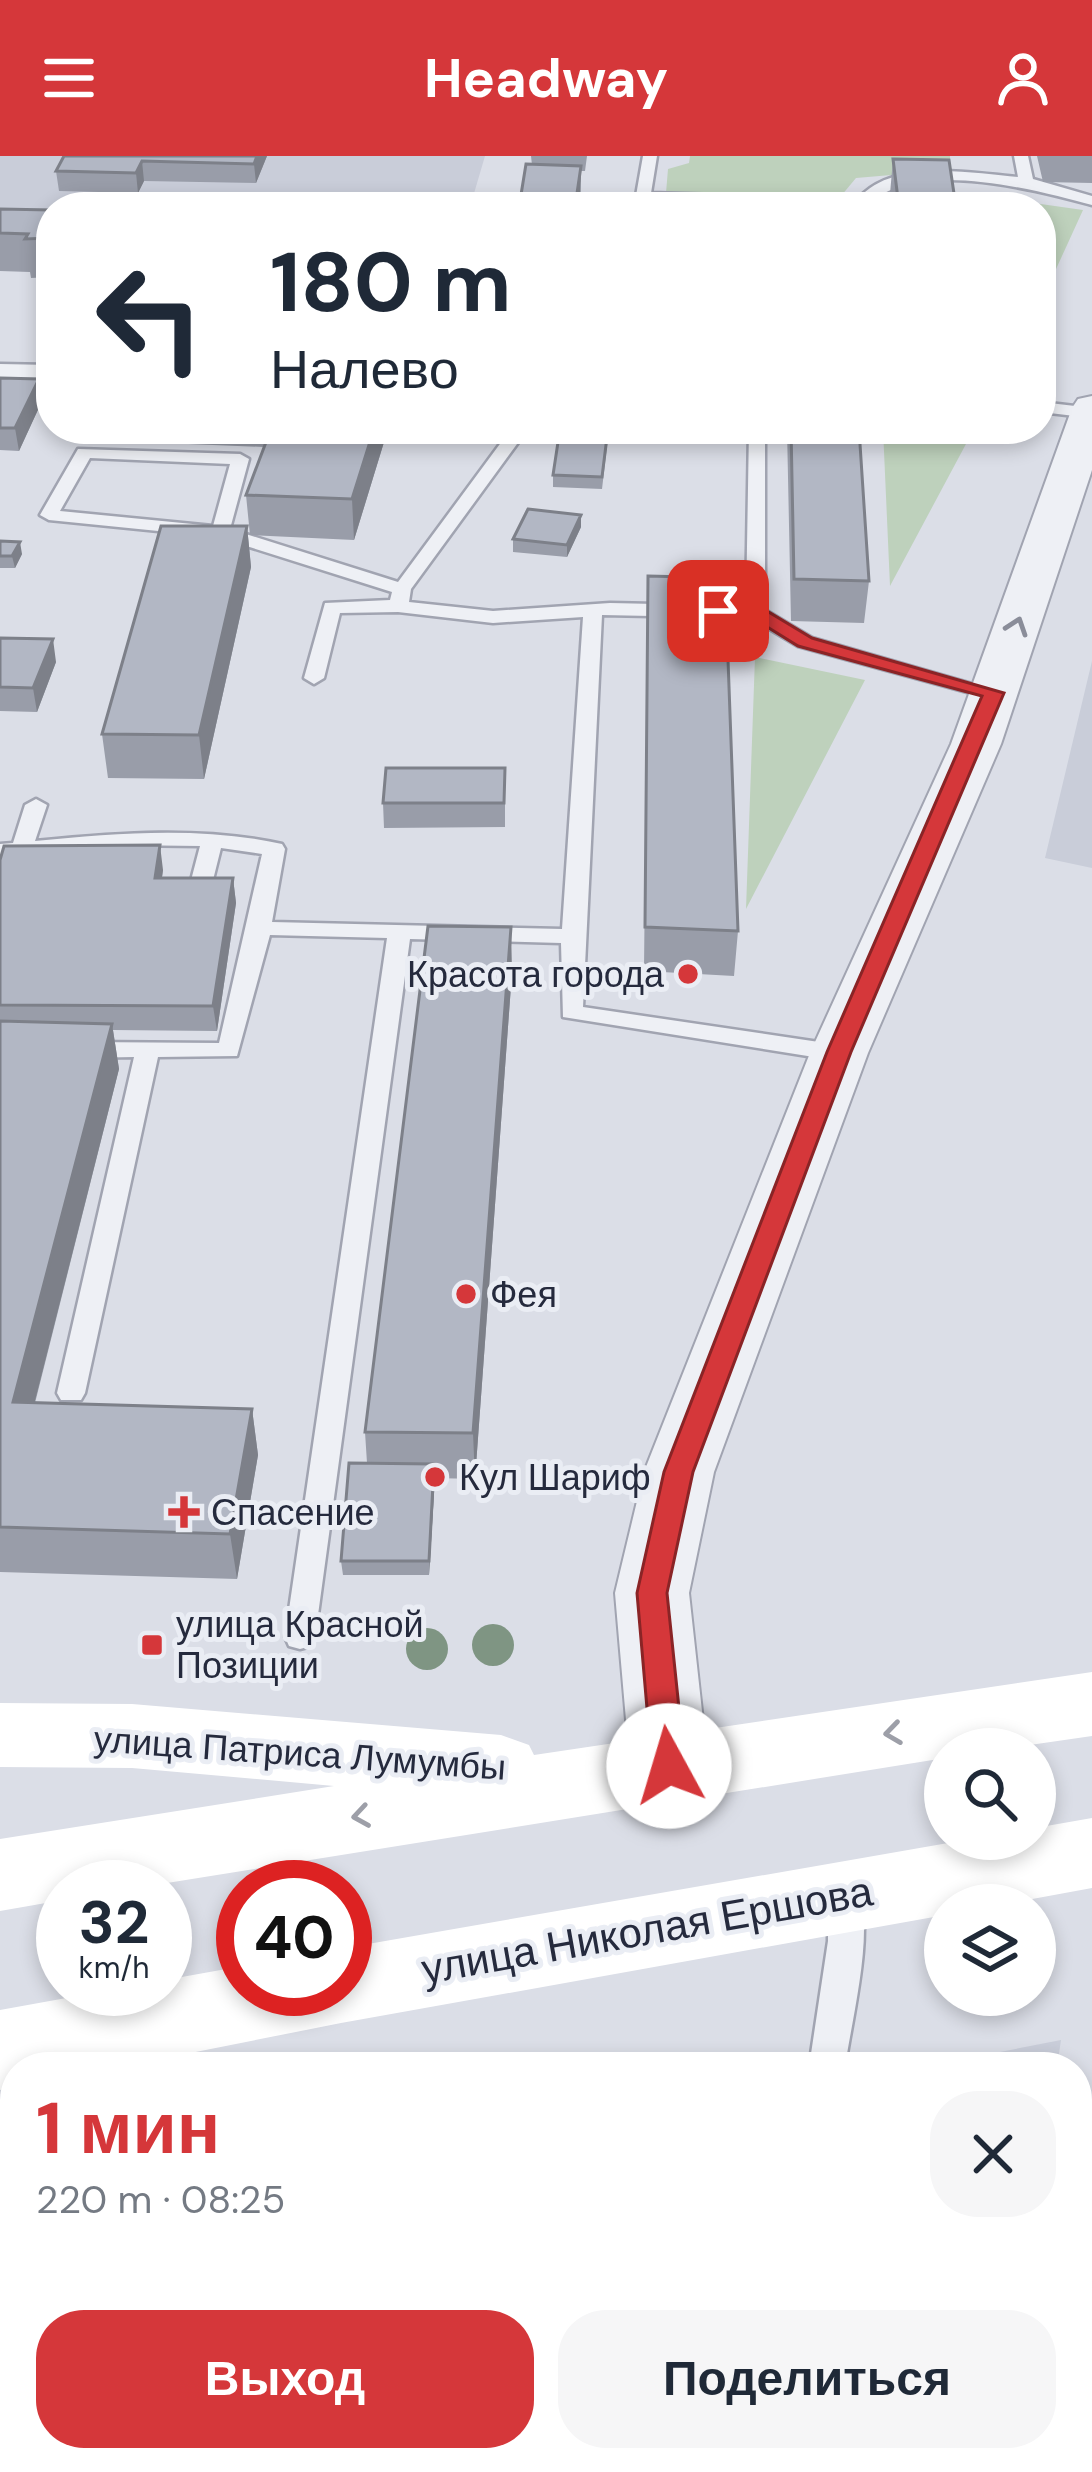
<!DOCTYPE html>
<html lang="ru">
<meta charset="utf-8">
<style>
body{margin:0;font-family:"DM Sans",sans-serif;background:#f6f6f7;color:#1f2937;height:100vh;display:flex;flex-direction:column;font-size:45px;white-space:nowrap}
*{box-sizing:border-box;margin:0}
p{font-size:39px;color:#747a83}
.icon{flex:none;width:66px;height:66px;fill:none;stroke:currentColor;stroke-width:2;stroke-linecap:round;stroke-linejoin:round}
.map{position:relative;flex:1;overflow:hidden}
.details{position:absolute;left:0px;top:1896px;width:1092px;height:420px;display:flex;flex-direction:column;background:#fff;border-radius:48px 48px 0 0;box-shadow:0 6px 18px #0003}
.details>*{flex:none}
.top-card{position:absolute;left:36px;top:36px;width:1020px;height:252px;border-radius:48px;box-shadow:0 6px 18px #0003;background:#fff;color:#1f2937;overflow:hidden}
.buttons{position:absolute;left:924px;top:1572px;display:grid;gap:24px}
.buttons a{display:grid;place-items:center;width:132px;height:132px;border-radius:50%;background:#fff;box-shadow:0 6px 18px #0003;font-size:60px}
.speed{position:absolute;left:36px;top:1704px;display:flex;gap:24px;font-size:60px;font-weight:700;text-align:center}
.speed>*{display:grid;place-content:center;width:156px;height:156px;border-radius:50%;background:#fff;box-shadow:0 6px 18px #0003;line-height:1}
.speed small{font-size:30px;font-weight:400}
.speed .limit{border:18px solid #d22;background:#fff;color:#111}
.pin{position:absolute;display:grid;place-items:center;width:102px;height:102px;color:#fff;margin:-51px;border-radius:24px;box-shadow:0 6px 18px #0006}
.me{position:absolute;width:132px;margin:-66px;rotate:354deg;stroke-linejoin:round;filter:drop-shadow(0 0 9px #0008)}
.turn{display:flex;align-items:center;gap:42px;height:252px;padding:0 36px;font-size:54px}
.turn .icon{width:156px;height:156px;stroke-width:2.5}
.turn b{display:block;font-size:84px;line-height:102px}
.round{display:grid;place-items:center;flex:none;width:126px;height:126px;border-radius:48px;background:#f6f6f7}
.summary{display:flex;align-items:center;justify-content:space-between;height:204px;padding:0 36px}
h1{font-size:72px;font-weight:700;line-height:90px;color:#d5373a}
.action{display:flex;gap:24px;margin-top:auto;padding:24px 36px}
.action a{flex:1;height:138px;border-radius:48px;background:#d5373a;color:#fff;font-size:48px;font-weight:700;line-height:138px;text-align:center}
.action a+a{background:#f6f6f7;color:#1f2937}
header{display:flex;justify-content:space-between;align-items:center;height:156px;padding:0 36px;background:#d5373a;color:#fff;font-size:54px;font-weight:700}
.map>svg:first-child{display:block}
.built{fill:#c9cdd9}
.green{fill:#bed1bc}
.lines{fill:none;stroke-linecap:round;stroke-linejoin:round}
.service-casing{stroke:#a1a4b1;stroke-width:5}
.minor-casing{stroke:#a1a4b1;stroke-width:5}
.tertiary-casing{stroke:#a1a4b1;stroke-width:4}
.service{fill:#eef0f5;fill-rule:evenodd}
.minor{fill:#eef0f5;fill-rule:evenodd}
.tertiary{fill:#eef0f5;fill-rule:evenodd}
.secondary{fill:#fff;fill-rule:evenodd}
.tree{fill:#7f9583}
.wall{fill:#999da9}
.shaded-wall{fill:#7d8089}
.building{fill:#b2b7c4;stroke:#7d8089;stroke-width:3}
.oneway{stroke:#8a8d99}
.oneway2{stroke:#9d9fa8}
.route{fill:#d5373a;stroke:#8a2426;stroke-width:3}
.poi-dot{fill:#d5373a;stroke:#eaedf4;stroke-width:4.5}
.labels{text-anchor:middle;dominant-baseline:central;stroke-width:10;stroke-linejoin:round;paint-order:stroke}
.poi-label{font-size:36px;fill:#252a3d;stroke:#eaedf4;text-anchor:start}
.street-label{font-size:36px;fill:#252a3d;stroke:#eaedf4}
.near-street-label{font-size:42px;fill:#252a3d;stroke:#eaedf4}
</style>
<header><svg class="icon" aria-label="menu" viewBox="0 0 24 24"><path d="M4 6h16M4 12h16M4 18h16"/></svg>Headway<svg class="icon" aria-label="person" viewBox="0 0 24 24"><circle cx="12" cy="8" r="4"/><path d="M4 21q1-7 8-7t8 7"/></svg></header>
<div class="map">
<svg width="1092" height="2316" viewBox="0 0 1092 2316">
<rect width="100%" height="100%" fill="#dbdee7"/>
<path class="built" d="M0 0H485L470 51H51V55L0 54Z
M1092 505V712L1045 702Z
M1061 1884 1057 1911H923Z
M15 2086V2301H1042L1043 2316H0V2089Z"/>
<path class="green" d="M690 0H950V14L856 22 841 40 666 37 668 13 689 7Z
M970 38 1083 54 1041 146V51H973Z
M883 273H974L890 430Z
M755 501 865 524 746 753Z"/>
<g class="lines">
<defs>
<path id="service" d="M643 0H657L651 37 858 43C893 2 971 17 1018 21L1014 0H1028L1033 23 1092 40V49C1035 34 912 0 867 51L649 45 648 51H634Z
M1041 246 1092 252V262L1041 256Z
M511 273H528L411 433 409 446 493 455 610 447 746 450 749 273H765V454L812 482 1003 537 993 543 798 490 751 462 602 459 583 851 839 889 851 897 839 905 563 861 561 787 410 783 315 1481 311 1490 300 1493 289 1490 285 1481 387 782 270 779 237 900 158 901 85 1237 81 1244H61L57 1237 134 901 84 902 72 894 84 886 219 887 262 698 221 692 211 732 200 739 189 732 200 690 122 689 0 702V688L13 687 25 649 36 643 47 649 35 685C117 677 200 670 282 688L285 693 272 766 562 773 583 461 493 467 398 456 340 457 324 522 314 528 304 522 325 447 390 444 392 436 218 381 49 364 40 359 78 293 240 298 249 303 230 373 398 426ZM90 302 230 308 213 370 60 355Z
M845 1727 857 1732C876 1771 851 1866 845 1911H809L828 1785V1742L833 1732Z"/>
<path id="minor" d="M0 208 51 209V227L0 226Z"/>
<path id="tertiary" d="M1092 240V314L1001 588 868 897 714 1316 689 1437 708 1610 697 1633 669 1643 641 1633 630 1610 615 1437 644 1316 810 897 951 588 1072 252 1078 243Z"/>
</defs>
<use href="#service" class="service-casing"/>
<use href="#minor" class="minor-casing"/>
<use href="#tertiary" class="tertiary-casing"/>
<use href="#service" class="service"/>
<use href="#minor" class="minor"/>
<use href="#tertiary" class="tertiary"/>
<path class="secondary" d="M1092 1516V1580L1003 1593H945V1602L142 1731H63V1744L0 1755V1683L334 1630 132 1612 0 1611V1547L132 1548 501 1579 529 1589 534 1599Z
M1092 1662V1732L999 1749H945V1759L341 1867 120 1911H15V1931L0 1934V1854L116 1833H165V1824L243 1810V1833H345V1792L971 1683H1035V1672Z"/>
</g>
<g class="tree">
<circle cx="493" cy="1489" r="21"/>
<circle cx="427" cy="1493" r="21"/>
</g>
<path class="wall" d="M64 0H267L256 27 144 25 138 37 59 35 56 15Z
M531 0H587L585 15H581L580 51H519L532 9Z
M1037 0H1092V27L1043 26Z
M893 3 956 51H891L890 38Z
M0 53 51 54V121L31 122 30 116 0 115Z
M0 222 42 245 19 295 0 294Z
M64 273H388L354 384 250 379 246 339 264 291 65 283Z
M609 273 602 333 553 331V319Z
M787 273H859L869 425 864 467 791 465Z
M581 359V371L567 401 513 396V383Z
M247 370 251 411 204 623 108 622 102 578Z
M0 385 22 398 15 412H0Z
M648 420 738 775 734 820 644 815Z
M0 482 56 506 37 556 0 555Z
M505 612V671L384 672 383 647Z
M0 704 163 714 162 722H233L236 747 217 875 113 874 119 913 35 1247 252 1253 258 1299 237 1423 0 1416Z
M512 816 475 1323 435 1322 429 1419H343L341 1405 367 1307 365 1276Z"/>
<path class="shaded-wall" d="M257 0H267L256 27 254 8Z
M142 5 144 25 138 37 136 17Z
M581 10 580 51H575Z
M39 223 42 245 19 295 15 272Z
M374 273H388L354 384 352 343Z
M581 359V371L567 401V389Z
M247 370 251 411 204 623 199 579Z
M20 386 22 398 15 412 12 400Z
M53 483 56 506 37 556 33 532Z
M160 689 163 714 158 747 155 722Z
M233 722 236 747 217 875 213 850Z
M511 771 512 816 475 1323 473 1277Z
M112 868 119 913 23 1292 13 1246Z
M252 1253 258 1299 237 1423 230 1378Z
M434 1308 435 1321 429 1419V1405Z"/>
<path class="building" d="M64 0H257L254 8 142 5 136 17 56 15Z
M893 3 949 4 956 51H899Z
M526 8 581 10 575 51H519Z
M79 46 140 47 138 51H76Z
M0 53 51 54V82L25 83 28 78 0 77Z
M0 222 39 223 15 272H0Z
M271 273H374L352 343 246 339Z
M560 273H608L602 321 553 319Z
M791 273H859L869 425 794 423Z
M528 353 581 359 567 389 513 383Z
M161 370H247L199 579 102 578Z
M0 385 20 386 12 400H0Z
M648 420 725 422 738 775 645 771Z
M0 482 53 483 33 532 0 531Z
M386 612H505L504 647H383Z
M160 689 155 722H233L213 850 0 849V704L4 690Z
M428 770 511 771 473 1277 365 1276Z
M0 865 112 868 13 1246 252 1253 230 1378 0 1371Z
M349 1307 434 1308 429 1405H341Z
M257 2301H492L501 2316H259Z"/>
<defs><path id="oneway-chevron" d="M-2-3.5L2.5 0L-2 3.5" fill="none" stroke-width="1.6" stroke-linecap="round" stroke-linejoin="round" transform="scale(3)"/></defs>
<use class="oneway" href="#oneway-chevron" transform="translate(1017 470) rotate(-71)"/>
<g class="oneway2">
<use href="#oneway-chevron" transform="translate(893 1577) rotate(172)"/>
<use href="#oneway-chevron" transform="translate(361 1660) rotate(171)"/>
</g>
<path class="route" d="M718 449 762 452 812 482 1004 537 851 896 693 1316 667 1437 685 1610 680 1619 669 1623 657 1619 652 1610 637 1437 664 1316 827 896 982 540 798 490 751 461 712 459V451Z"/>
<g class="poi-dot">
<circle cx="688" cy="818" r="12"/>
<circle cx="466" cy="1138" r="12"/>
<circle cx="435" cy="1321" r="12"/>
<path d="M178 1338h12v12h12v12h-12v12h-12v-12h-12v-12h12z"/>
<rect x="140" y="1477" width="24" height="24" rx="6"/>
</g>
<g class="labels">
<g class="poi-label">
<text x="664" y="818" text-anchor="end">Красота города</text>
<text x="490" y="1138">Фея</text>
<text x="459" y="1321">Кул Шариф</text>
<text x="211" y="1356">Спасение</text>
<text x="176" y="1468">улица Красной<tspan x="176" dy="41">Позиции</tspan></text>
</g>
<g class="street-label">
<text transform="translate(300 1597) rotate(4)">улица Патриса Лумумбы</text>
</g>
<g class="near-street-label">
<text transform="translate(647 1774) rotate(-10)">улица Николая Ершова</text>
</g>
</g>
</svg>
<div class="buttons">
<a><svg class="icon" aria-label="search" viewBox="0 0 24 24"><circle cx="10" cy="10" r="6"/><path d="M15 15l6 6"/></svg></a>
<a><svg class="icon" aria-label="layers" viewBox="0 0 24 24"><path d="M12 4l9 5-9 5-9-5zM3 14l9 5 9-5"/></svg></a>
</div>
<div class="speed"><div>32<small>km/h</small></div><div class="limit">40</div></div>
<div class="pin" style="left:718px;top:455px;background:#d93025"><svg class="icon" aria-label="arrive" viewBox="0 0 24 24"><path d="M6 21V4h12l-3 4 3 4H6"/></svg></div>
<svg class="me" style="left:669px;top:1610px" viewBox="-20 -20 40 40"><circle r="19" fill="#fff"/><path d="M0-13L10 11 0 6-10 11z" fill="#d5373a"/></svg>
<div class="top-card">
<div class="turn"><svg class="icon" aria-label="left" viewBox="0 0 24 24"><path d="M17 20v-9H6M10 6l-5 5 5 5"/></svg><div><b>180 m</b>Налево</div></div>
</div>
<section class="details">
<div class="summary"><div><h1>1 мин</h1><p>220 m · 08:25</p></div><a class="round"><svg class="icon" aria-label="close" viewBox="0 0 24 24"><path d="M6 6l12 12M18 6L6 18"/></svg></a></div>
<div class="action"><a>Выход</a><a>Поделиться</a></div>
</section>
</div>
